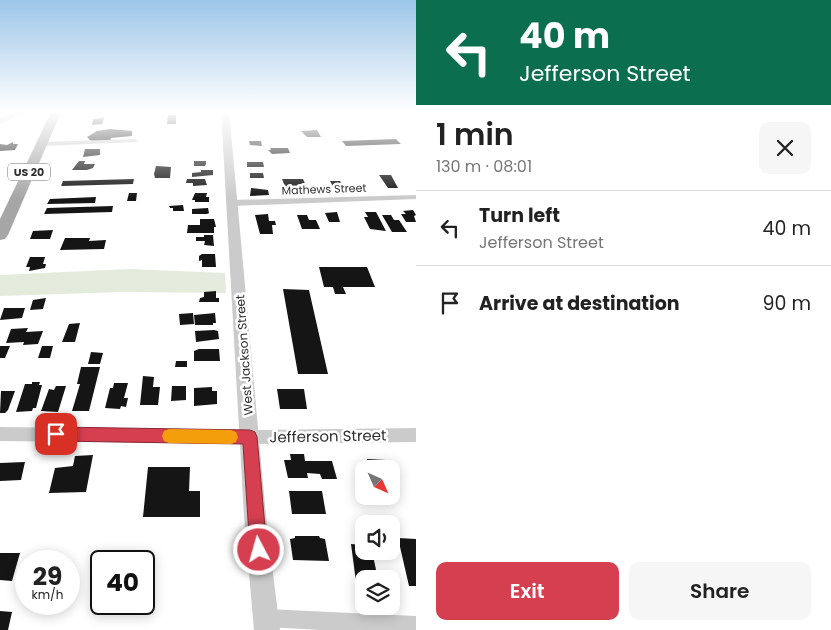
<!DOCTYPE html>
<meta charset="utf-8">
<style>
body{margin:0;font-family:Poppins,sans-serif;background:#f6f6f6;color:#222;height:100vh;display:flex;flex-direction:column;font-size:19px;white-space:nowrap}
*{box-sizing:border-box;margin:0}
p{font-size:16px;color:#767676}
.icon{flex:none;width:28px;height:28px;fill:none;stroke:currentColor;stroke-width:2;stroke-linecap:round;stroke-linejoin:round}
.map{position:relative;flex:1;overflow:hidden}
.details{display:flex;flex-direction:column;background:#fff;width:415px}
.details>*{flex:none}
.top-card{background:#0b6e4f;color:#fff;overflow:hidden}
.needle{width:32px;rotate:135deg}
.tools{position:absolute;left:355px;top:460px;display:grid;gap:10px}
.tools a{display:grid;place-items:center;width:45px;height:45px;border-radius:10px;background:#fff;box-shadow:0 2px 12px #0003;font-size:25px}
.speed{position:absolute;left:15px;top:550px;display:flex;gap:10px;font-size:25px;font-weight:700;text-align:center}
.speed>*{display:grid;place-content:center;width:65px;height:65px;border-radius:50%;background:#fff;box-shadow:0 2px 12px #0003;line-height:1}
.speed small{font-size:12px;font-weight:400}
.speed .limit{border:2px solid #111;border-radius:8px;background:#fff;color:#111}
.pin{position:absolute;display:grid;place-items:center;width:42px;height:42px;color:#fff;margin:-21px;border-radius:10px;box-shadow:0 2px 8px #0006}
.me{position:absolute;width:55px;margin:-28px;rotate:354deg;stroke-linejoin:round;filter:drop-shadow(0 0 4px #0008)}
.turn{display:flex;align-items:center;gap:18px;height:105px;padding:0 20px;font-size:22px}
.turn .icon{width:65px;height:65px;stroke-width:2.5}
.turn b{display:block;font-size:35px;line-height:42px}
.round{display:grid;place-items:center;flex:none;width:52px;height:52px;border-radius:10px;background:#f6f6f6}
.head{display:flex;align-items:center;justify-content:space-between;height:85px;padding:0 20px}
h1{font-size:30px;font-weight:600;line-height:38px}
.action{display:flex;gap:10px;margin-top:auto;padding:10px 20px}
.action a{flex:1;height:58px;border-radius:10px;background:#d53f50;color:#fff;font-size:20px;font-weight:600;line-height:58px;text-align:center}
.action a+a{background:#f6f6f6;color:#222}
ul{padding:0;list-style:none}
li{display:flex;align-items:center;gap:15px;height:75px;padding:0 20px;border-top:1px solid #e0e0e0}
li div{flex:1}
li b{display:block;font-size:19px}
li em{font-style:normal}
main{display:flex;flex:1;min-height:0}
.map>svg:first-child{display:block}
.green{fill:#e4eadc}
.building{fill:#151515}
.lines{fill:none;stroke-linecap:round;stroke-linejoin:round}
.minor{fill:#cbcbcb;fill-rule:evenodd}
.tertiary{fill:#cbcbcb;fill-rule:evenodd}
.primary{fill:#a6a6a6;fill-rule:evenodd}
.route{fill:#d53f50;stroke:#8a2934}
.slow{fill:#f59e0b}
.labels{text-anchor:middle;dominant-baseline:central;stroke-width:5;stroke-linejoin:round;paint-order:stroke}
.shield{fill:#fff;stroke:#6d6d6d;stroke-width:1}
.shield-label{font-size:11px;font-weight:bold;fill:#2e2e2e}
.far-street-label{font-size:11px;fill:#2e2e2e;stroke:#fff}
.street-label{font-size:12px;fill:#2e2e2e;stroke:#fff}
.near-street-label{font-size:15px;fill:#2e2e2e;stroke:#fff}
</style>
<main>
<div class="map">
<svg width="416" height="630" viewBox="0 0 416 630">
<rect width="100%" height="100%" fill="#fff"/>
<path class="green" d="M130 269 225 273 226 293 123 292 0 296V275Z"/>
<path class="building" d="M168 115H176V124H167Z
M104 118 102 124 92 125 93 119Z
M110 129 132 131V136L111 138 110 141H91L87 137 97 131Z
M317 130 321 137H307L301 131Z
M396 139 401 144 346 146 342 141Z
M249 141H261L262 146 250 145Z
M13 142V144H18L15 150 0 151V144L7 145Z
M270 148H288L290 153 272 154 268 150H271Z
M85 149H100V155L83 157Z
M79 161H85L84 164H95L93 168 87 170H72Z
M194 161H206V164L205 166H194Z
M247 162H263L264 167H247Z
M156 166 171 167 170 178H155L154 174Z
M201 170H213V175L192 177V173L201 172Z
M250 173H263L264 178H250Z
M379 175H391L398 188H388Z
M134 179 133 184 61 186 63 181Z
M187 179H205L207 185 193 186V183H186Z
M282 179H303L307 188 286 189Z
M330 181H340L345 189 335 190Z
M251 188 268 190 269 195 250 196Z
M129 193H137L136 201H127Z
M195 193H207L206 197H209V202H195V200H192Z
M96 197 95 203 47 204 50 199Z
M183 205 184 211H173V208H170L169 206Z
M113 206 112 212 44 214 47 208Z
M208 208 209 213 207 214H192V209Z
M413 210 416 215 414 216 416 222H406L401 214H406L403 211Z
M337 212 340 222H329L325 213Z
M365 212H376L386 231 370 229 364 217H368Z
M268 214 269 221H275L276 225H272L273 234H260L255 215Z
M297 215H307L309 220H316L320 229H302Z
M382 215H391L394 220H399L407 232H392Z
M200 219H214L216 227H214V233H187L188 225H200Z
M53 230 50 239H30L33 231Z
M204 235H213L214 246 204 245 205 241H196V237H204Z
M65 238H90L89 241 106 240 104 249 60 250Z
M202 254H215L216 267H202V260L199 261V256Z
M30 257H45L43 264H46L45 268 29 271 30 267H26Z
M319 267H367L375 287H343L346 294H335L333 287H324Z
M283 289 309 290 328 374H298Z
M216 291V298H219V302H199L200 298 204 297V292Z
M46 298 43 309 30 310 33 300Z
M4 308H25L22 318 0 320Z
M193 313 194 324 180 325 179 314Z
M215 313 216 323H213V325H195L194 315Z
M80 323 75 342H62L69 324Z
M28 328 26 332 43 331 38 344 23 345 24 342 6 343 11 329Z
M214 330 218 331 219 339 196 342 195 331Z
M0 346H10L5 358H0Z
M42 346H53L50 358H38Z
M199 349H219L220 361H194V351Z
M91 352 103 353 100 364H88Z
M176 361H187V367H175Z
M81 367H100L89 411H72L80 384H77Z
M143 376 154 377 153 387H160L158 405H140Z
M32 382H40L39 385H42L36 408H33L32 411 16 412 25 384H32Z
M114 383H128L124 398H128L126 407 121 406 120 409 105 408 110 388H113Z
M56 386H66L58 412 41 411 49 389 54 390Z
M172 386H186V400L171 401Z
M212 387V391H217V404L194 406V388Z
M277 389H304L307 409H280Z
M1 391H15L8 410 5 413H0Z
M290 454H304L305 461H332L337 479H322L320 474 307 473 308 478H288L284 460H291Z
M93 455 86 492 49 493 55 468 73 466 75 456Z
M367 459 386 460 388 469H370Z
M25 462 21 480 0 481V463Z
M148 467H190L189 491H200V517H143Z
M289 491H322L326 514H292Z
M392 533 397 552H391Z
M295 536H319L320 538 325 539 329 561 293 560 290 539 295 538Z
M398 538 416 539V586H409Z
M351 544 362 545 364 551H372L378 579H364V590H360L359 582H356Z
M0 553H20L12 581 0 580Z
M0 611 12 612 8 630H0Z"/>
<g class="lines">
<path class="minor" d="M135 139 137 140V142L42 146 39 144 42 142Z
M416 195V199L233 206 229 203 233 200Z
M0 427 250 430 416 428V442L250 444 0 441Z
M266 609 416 616V630H321L266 627 259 625 257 618 259 611Z"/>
<path class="tertiary" d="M20 110H30L0 124V118Z
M221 110H229L266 516 280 630H254L244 516Z"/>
<path class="primary" d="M52 110H62L8 235 5 239 0 240V219Z"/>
</g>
<linearGradient id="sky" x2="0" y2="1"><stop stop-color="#9cc5e8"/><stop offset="0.56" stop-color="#fff"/><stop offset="1" stop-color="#fff" stop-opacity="0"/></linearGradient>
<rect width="416" height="198" fill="url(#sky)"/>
<path class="route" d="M56 427 250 430 255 432 257 437 267 550 265 556 259 559 253 556 250 550 243 444 56 441 51 439 49 434 51 429Z"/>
<path class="slow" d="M169 429 231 430 236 432 238 437 236 442 231 444 169 443 164 441 162 436 164 431Z"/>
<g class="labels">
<rect class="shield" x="8" y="163.5" width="42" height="17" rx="4"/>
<g class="shield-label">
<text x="29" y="172">US 20</text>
</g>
<g class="far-street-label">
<text transform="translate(324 189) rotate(-2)">Mathews Street</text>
</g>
<g class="street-label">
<text transform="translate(244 355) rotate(-94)">West Jackson Street</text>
</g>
<g class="near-street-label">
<text transform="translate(328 436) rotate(-1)">Jefferson Street</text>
</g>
</g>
</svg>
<div class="tools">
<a><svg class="needle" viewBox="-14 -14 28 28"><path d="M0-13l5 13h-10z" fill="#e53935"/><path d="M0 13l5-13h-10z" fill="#767676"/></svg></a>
<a><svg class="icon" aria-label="sound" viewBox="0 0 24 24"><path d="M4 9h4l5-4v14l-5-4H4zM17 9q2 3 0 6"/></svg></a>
<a><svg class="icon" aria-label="layers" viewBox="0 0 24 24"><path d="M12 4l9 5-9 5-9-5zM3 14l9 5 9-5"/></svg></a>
</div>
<div class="speed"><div>29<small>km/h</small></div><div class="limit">40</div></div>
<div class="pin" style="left:56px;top:434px;background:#d93025"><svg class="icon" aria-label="arrive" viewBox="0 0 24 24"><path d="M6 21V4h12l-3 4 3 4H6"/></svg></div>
<svg class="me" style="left:259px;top:550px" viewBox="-20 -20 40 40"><circle r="17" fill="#d53f50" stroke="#fff" stroke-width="3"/><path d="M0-11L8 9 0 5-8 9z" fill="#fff"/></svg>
</div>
<section class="details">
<div class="top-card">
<div class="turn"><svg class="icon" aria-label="left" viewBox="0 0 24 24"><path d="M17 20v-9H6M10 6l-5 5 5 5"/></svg><div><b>40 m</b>Jefferson Street</div></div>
</div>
<div class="head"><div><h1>1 min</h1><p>130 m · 08:01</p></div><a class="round"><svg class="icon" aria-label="close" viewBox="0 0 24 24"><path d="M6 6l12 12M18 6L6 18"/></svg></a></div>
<ul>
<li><svg class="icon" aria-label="left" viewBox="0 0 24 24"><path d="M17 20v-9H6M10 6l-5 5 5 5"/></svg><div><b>Turn left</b><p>Jefferson Street</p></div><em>40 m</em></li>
<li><svg class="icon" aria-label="arrive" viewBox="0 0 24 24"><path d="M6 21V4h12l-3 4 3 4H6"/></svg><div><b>Arrive at destination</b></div><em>90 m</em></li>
</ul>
<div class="action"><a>Exit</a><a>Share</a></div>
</section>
</main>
